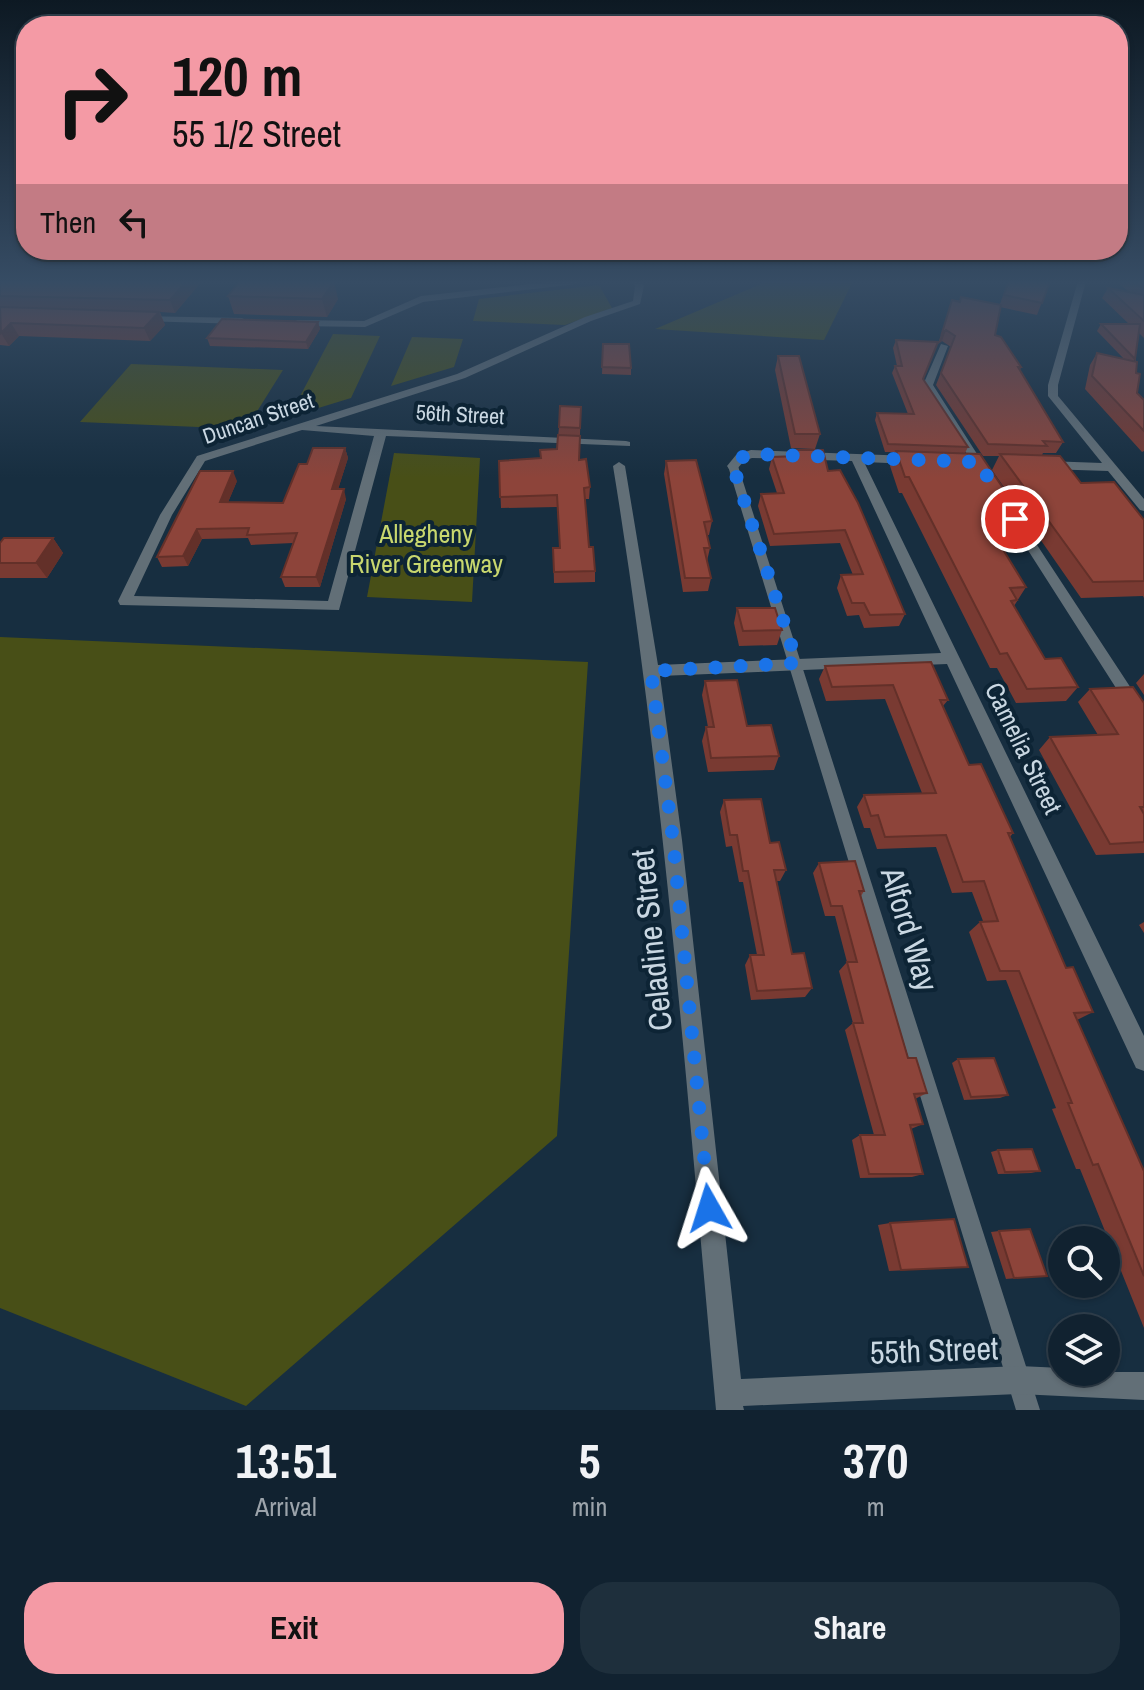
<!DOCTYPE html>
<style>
body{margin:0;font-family:"Archivo Narrow",sans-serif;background:#1e2f3c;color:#f1f3f6;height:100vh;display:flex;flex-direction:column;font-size:30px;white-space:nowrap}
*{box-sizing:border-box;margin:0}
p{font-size:26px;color:#9ca4ab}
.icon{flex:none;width:44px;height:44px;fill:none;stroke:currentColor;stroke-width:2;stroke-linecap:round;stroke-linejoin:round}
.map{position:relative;height:1410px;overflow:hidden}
.side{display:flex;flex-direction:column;background:#112230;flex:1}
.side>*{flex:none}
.top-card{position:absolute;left:16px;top:16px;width:1112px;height:244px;border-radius:32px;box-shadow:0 2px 6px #0004,0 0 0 2px #303f4c;background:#f49aa5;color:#111;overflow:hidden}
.buttons{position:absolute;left:1048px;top:1226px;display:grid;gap:16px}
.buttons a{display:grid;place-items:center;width:72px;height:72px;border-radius:50%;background:#112230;box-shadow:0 2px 6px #0004,0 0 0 2px #303f4c;font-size:40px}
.pin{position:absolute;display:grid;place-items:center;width:68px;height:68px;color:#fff;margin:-34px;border:4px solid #fff;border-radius:50%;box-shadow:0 2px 8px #0007}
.me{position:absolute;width:88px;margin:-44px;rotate:354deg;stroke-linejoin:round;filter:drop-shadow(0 0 6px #0008)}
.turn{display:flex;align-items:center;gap:28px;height:168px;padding:0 24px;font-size:36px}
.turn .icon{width:104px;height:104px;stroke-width:2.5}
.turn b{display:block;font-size:56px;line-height:68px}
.then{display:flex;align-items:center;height:76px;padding:0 24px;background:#0003;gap:16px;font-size:30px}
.eta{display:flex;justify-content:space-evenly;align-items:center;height:136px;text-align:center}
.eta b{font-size:48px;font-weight:800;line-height:56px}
.cta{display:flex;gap:16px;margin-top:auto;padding:16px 24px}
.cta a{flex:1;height:92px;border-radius:32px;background:#f49aa5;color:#111;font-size:32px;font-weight:800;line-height:92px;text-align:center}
.cta a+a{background:#1e2f3c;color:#f1f3f6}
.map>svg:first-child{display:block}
.green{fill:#484f17}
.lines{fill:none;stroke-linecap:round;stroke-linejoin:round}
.lane{fill:#626f77;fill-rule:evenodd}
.street{fill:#626f77;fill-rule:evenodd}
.wall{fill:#793a32}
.shaded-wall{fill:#633029}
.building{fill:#8d443a;stroke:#633029;stroke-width:2}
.route{stroke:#1a73e8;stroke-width:14;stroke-dasharray:0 25.2}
.labels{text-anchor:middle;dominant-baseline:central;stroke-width:8;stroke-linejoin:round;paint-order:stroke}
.far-street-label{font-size:22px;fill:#c9d7e2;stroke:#0d2435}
.park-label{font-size:26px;fill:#c8d76e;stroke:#0d2435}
.street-label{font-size:26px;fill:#c9d7e2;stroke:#0d2435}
.near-street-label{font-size:32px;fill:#c9d7e2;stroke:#0d2435}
</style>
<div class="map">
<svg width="1144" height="1410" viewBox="0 0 1144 1410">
<rect width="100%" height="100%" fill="#172e40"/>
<path class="green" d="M768 281H853L824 340 655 329Z
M599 285 612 308 565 325 473 321 479 299Z
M333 334 380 336 351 398 289 417Z
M412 337 463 339 454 367 391 386Z
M131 364 283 370 246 429 80 422Z
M394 453 480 458 472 602 367 597Z
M0 637 588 662 557 1136 246 1406 0 1308Z"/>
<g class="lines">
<path class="lane" d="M941 344 948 346 933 385 986 468 985 470H977L923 385Z
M733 463 738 466 1040 1410H1016L728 466Z
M1016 518 1020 519 1144 708V726L1139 724 1010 522Z"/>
<path class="street" d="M557 281H581L577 284 423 302 365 327 297 326 292 323 297 320 364 321 421 296Z
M631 281H640L644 286 640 304 591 321 465 378 316 426 626 441 630 442V446L386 436 339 610 120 605 118 601 160 515 197 456 457 374 585 317 633 301 635 286ZM302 430 374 436 328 601 134 596 172 515 205 461Z
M1078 281H1086L1058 385V396L1144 499V511L1140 510 1108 471 1046 469 1040 465 1046 461 1102 463 1048 396V385Z
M138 316 242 318 247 321 242 324 141 321 136 318Z
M751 450 911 456 917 460 911 464 864 462 1144 1036V1071L1136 1068 947 664 660 676 682 840 741 1379 1019 1366 1062 1368V1372H1144V1400L1019 1394 743 1406 744 1410H716C687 1096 664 778 613 466L619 462 625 466 658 665 941 653 852 461 752 458 744 461 737 469H729L727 466 736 455Z"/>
</g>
<path class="wall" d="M0 281 201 282 175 313 160 312 165 325 150 341 19 336 9 346 0 345Z
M1008 281H1050L1037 315 1000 307 995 335 1021 367 1020 370 1063 442 1056 453H1043L1042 455 1081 483 1144 520V598L1143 596 1081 598 992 470 999 456H983L936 385 951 347 942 341 938 344 952 300 1000 304Z
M1116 281H1144V338L1139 333 1134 361 1137 393 1144 400V451L1142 452 1085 389 1090 365 1097 353 1124 359 1097 331 1101 324H1129L1102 298 1108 288 1129 292Z
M228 296 338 299 327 317 234 314Z
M318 322 320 329 308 349 210 346 207 338Z
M896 340 923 379 968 447 965 453 1030 528 1021 544H1000L1026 587 1014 606 1045 659 1078 687 1066 701 1016 703 997 668H990L902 493H899L890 466 895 452H885L875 420 877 413 908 414 892 373 895 366H897L893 348Z
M603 344 631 368V375L602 374Z
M778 356 820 434 815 449 791 448 775 370Z
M581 407 579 460 590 487 589 499H585L589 547 595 571V582L554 583 553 548H560L557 507 501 508 499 461 540 458V450L557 449 559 427Z
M345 448 348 458 338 489 346 499 320 587H285L281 577 293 543 251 545 248 538 202 539 188 566 162 567 157 557 237 481 228 502 283 503 307 464Z
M797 450 828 471 905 614 899 626 864 628 859 615 847 616 837 588 841 575H853L840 543 770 546 758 506 761 494 777 493 769 469 772 457 795 456Z
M666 461 712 521 709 535H707L710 548 707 561 711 578 708 591 683 592 664 474Z
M53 538 63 553 47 578H0V563Z
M737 608 782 630 777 645 739 646 734 623Z
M825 666 948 700 943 706 969 765 1013 833 1010 837 1066 968 1093 1012 1077 1020 1144 1171V1328L1080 1169H1076L1052 1109 1056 1108 1006 980 987 981 969 932 980 922 983 921 972 892 952 893 936 847 877 849 870 828H864L857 807 864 795 922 793 885 699 826 701 819 679Z
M1144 674V695L1136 683Z
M705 681 747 726 779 756 774 770 708 772 702 741 706 727H708L702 695Z
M1090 689 1144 703V853L1096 855 1039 750 1050 737 1098 735 1078 702Z
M724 800 770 843 786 870 780 881H777L792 954 812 988 805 997 751 1000 745 965 750 955H757L743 882H739L732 846 726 847 720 812Z
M819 863 864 891 861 896 908 1058 927 1093 915 1099 923 1124 911 1129 923 1174 912 1177 860 1178 852 1140 860 1135H874L845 1030 853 1023 839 971 847 962 835 916H825L813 873Z
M1144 922V933L1139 925Z
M958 1059 1008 1095 1000 1098 964 1100 952 1063Z
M998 1150 1040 1171 1031 1173 998 1174 991 1152Z
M890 1223 968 1267 889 1271 878 1225Z
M999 1231 1047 1276 1006 1279 991 1232Z"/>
<path class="shaded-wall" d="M187 281H201V282L175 313 170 300Z
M334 281 338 299 327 317 322 299Z
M159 312 165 325 150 341 144 328Z
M318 322 320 329 308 349 306 342Z
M11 323 19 336 9 346 1 333Z
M946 330 942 341 938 344 942 333Z
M345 448 348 458 335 499 332 489Z
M233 471 237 481 224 512 220 502Z
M344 489 346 499 320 587 316 577Z
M197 529 202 539 188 566 183 556Z
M53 538 63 553 47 578 36 563Z"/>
<path class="building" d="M0 281H187L170 300 0 296Z
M240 281H334L322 299 228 296Z
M1009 281H1050L1042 303 1004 295Z
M1133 281H1144V289Z
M1108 288 1144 295V321Z
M961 297 1001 305 995 335 1001 337 1021 367H1018L1063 442 1043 441 1047 446 988 444 941 373 955 336 946 330 942 333 952 300 960 302Z
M0 307 159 312 144 328 11 323 1 333Z
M222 319 318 322 306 342 207 338Z
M1101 324H1140L1135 359Z
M896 340 938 342 923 379 968 447 888 444 877 413 914 414 895 366H902Z
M603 344H629L631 368 602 367Z
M1097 353 1137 362 1136 373 1140 374 1137 393 1144 400V431L1092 376Z
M778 356H799L820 434H795Z
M560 406 581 407 580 428 559 427Z
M558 435 580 436 579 460 586 459 590 487 584 488 589 547H593L595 571 554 572 553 548H560L557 495 500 497 499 461 541 458 540 450 557 449Z
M313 448H345L332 489H344L316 577H281L297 533 247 535 249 528 197 529 183 556 157 557 200 471H233L220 502 283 503 299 464H307Z
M797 450H823L828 471 840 470 858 503 905 614 870 615 864 603H852L841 575 863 574 845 530 774 534 761 494 784 493 772 457 798 456Z
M896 451 980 454 1030 528 991 530 1026 587 1010 588 1017 600 1011 601 1045 659 1061 658 1078 687 1027 689 1007 653 1000 654 909 477H905Z
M1000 454 1060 456 1081 483 1114 482 1144 520V581L1093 582Z
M696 460 712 521 704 522 710 548H704L711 578H685L666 461Z
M4 538H53L36 563H0V543Z
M737 608H775L782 630 743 631Z
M931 662 948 700H940L969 765 981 764 1013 833H1008L1066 968 1073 967 1093 1012 1074 1013 1144 1171V1276L1098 1164 1093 1165 1068 1103H1072L1019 971H1000L980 922 998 921 984 881 963 882 946 835 885 837 878 815 871 816 864 795 936 793 893 685 832 687 825 666Z
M737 680 747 726 771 725 779 756 711 758 706 727H714L705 681Z
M1133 687 1144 703V807H1140L1144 814V842L1110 844 1050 737 1118 734 1090 689Z
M761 799 770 843 779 842 786 870H774L792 954 804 953 812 988 757 991 750 955H764L748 871H743L737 835H730L724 800Z
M855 861 864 891H859L908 1058H916L927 1093 914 1094 923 1124 910 1125 923 1174H869L860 1135H885L853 1023H863L847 962H857L842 906H831L819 863Z
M994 1058 1008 1095 971 1097 958 1059Z
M1032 1149 1040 1171 1005 1172 998 1150Z
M954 1219 968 1267 901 1270 890 1223Z
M1030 1229 1047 1276 1014 1278 999 1231Z"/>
<linearGradient id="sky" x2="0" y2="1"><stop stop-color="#0d1923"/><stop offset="0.59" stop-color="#364c64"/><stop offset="1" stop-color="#364c64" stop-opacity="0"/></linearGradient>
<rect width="1144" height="478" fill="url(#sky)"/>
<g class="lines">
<path class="route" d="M709 1208 673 840 651 671 797 663 733 466 740 458 751 454 978 462 1015 519"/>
</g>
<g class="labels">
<g class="far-street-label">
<text transform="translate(460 414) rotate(3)">56th Street</text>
<text transform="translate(258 418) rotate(-19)">Duncan Street</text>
</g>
<g class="park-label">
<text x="426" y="533">Allegheny<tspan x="426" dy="30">River Greenway</tspan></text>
</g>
<g class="street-label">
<text transform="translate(1024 748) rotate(64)">Camelia Street</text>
</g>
<g class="near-street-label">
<text transform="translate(910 929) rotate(73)">Alford Way</text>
<text transform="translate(651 940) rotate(-96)">Celadine Street</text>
<text transform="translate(934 1350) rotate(-2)">55th Street</text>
</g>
</g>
</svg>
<div class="buttons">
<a><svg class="icon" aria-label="search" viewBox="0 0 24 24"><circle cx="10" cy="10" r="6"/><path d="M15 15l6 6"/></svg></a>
<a><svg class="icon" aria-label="layers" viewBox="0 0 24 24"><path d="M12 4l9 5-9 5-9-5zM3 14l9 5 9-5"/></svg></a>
</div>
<div class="pin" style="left:1015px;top:519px;background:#d93025"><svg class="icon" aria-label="arrive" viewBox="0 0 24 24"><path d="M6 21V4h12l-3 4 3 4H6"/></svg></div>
<svg class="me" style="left:709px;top:1208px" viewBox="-20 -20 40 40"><path d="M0-17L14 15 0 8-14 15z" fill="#1a73e8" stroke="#fff" stroke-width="4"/></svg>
<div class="top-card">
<div class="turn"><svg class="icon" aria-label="right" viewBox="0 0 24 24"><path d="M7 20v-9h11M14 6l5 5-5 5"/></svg><div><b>120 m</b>55 1/2 Street</div></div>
<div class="then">Then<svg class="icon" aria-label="left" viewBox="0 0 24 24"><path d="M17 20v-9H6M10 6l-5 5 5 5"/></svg></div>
</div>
</div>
<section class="side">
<div class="eta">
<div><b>13:51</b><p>Arrival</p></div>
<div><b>5</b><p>min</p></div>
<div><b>370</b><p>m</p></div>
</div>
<div class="cta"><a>Exit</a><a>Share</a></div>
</section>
